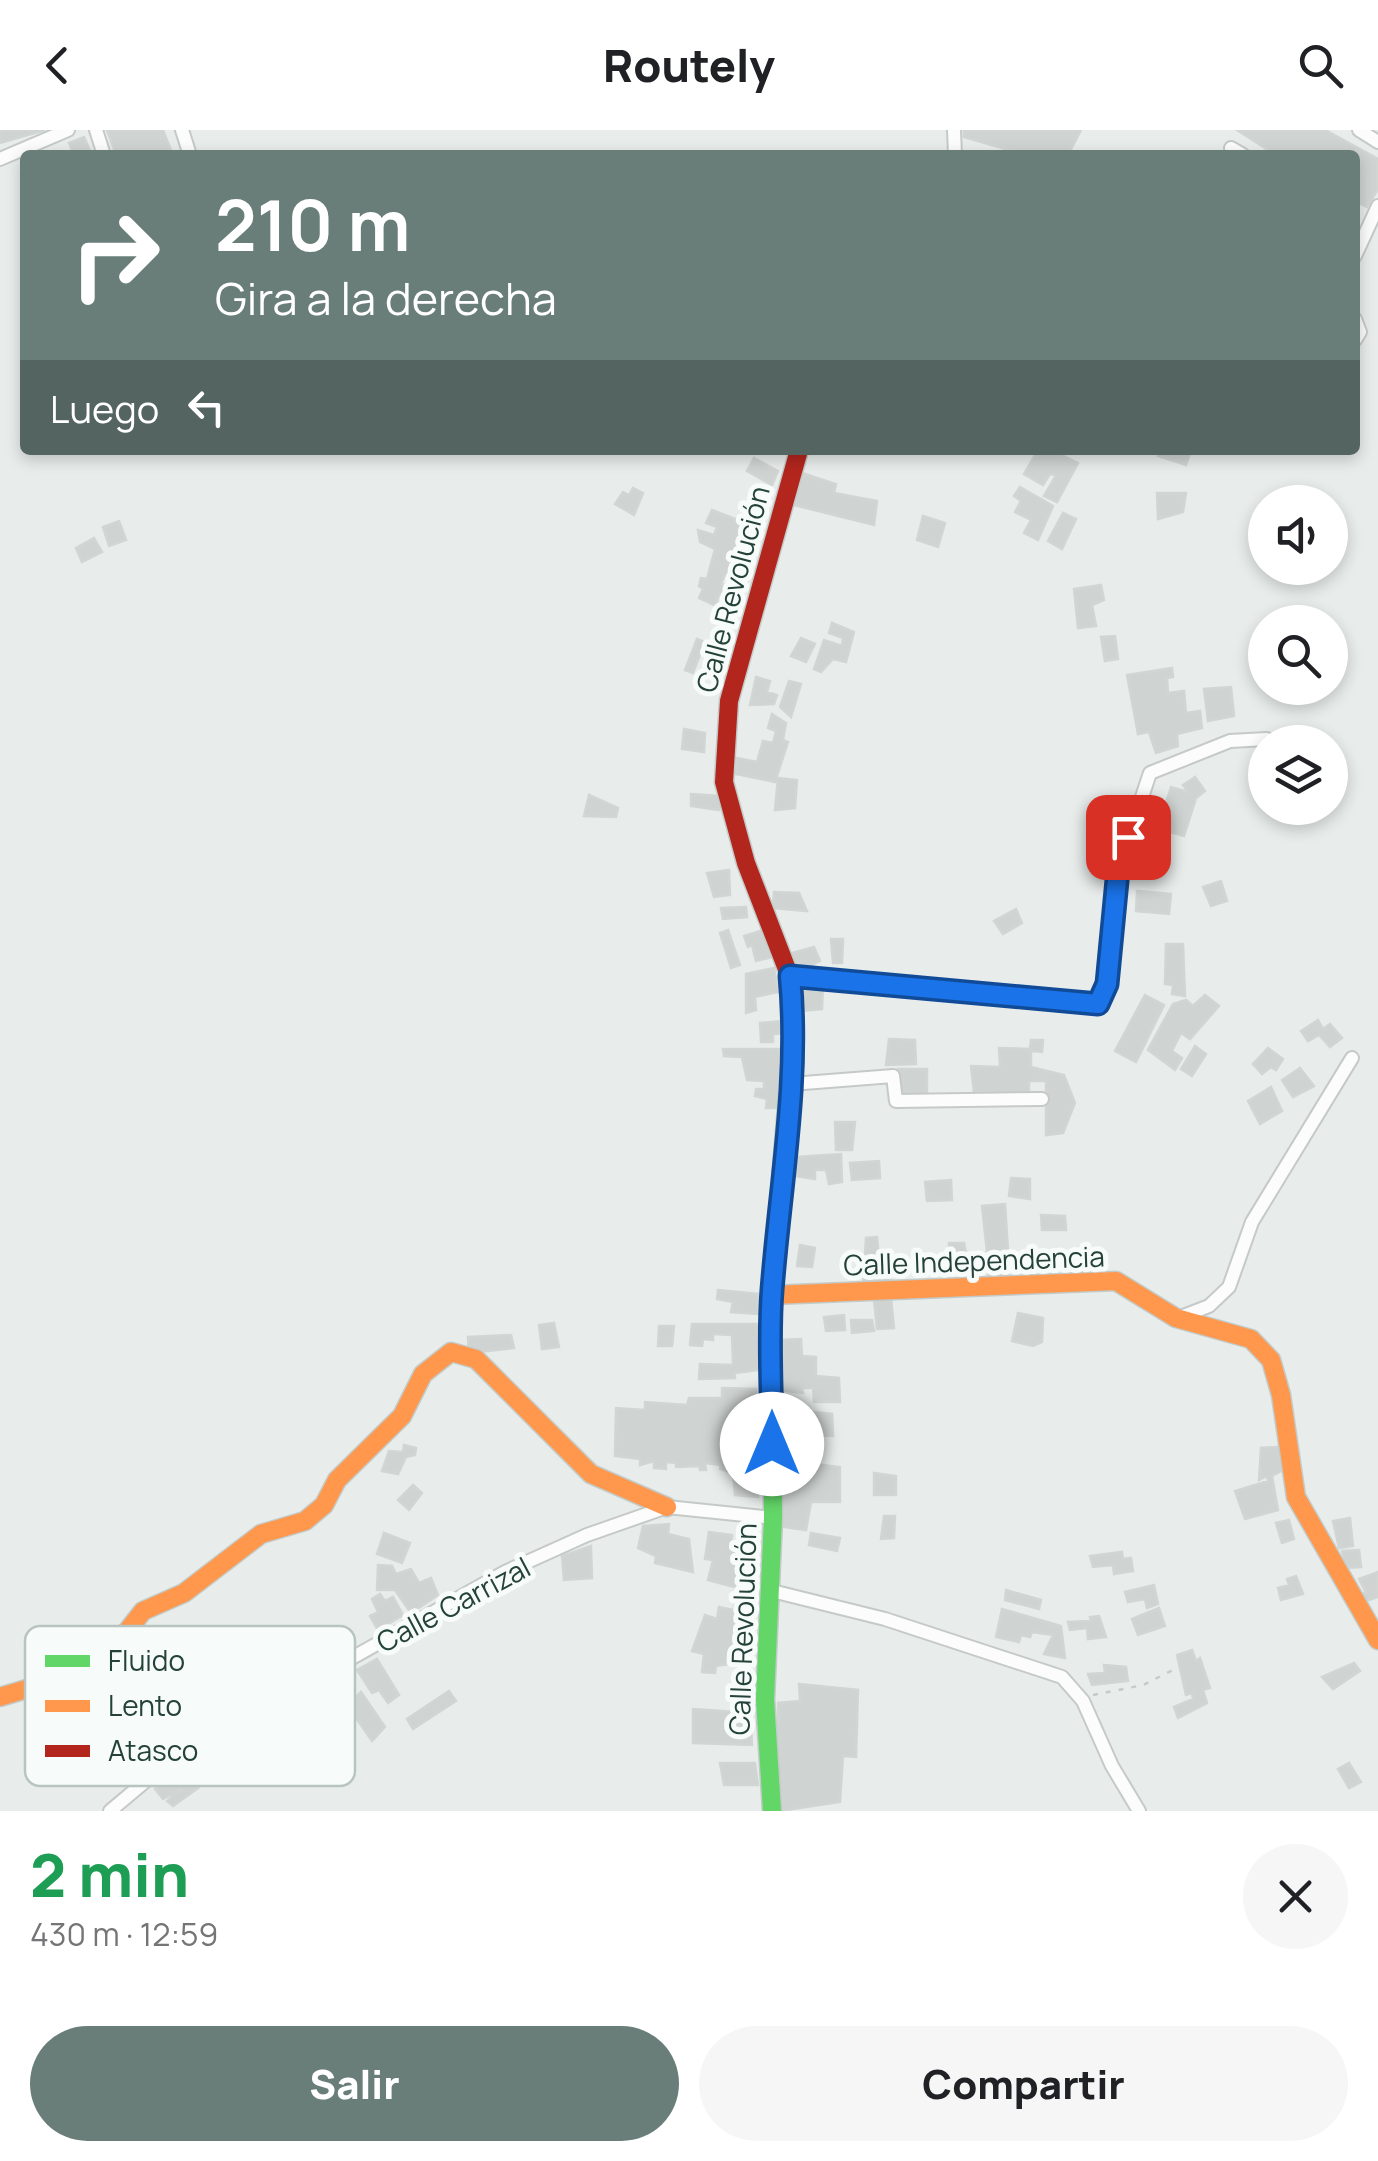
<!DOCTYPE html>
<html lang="es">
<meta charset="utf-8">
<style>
body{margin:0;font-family:Manrope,sans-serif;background:#f6f6f6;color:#202124;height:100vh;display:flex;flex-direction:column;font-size:38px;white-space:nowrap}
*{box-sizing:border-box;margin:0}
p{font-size:32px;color:#757577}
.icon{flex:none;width:55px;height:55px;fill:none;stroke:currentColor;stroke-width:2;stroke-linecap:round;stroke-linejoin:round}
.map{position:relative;height:1681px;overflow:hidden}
.side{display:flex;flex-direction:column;background:#fff;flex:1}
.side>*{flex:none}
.guide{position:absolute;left:20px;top:20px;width:1340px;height:305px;border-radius:10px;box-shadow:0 5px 15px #0003;background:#697e78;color:#fff;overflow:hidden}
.tools{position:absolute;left:1248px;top:355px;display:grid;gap:20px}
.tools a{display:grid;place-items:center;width:100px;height:100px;border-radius:50%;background:#fff;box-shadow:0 5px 15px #0003;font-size:50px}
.pin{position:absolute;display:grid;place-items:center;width:85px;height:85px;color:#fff;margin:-42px;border-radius:20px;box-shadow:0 5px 15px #0006}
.me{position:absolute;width:110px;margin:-55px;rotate:0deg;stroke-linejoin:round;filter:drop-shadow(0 0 8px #0008)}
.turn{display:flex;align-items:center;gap:35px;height:210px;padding:0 30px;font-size:45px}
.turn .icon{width:130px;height:130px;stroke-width:2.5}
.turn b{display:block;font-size:70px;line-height:85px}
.then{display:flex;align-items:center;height:95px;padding:0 30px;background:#0003;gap:20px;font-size:38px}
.round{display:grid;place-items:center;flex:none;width:105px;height:105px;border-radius:52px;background:#f6f6f6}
.headline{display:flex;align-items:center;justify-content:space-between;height:170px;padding:0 30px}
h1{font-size:60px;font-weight:800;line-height:75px;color:#1e9e55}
.button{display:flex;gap:20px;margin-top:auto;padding:20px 30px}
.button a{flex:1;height:115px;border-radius:60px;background:#697e78;color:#fff;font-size:40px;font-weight:800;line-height:115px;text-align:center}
.button a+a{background:#f6f6f6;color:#202124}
header{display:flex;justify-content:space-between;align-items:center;height:130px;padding:0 30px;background:#fff;font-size:45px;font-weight:800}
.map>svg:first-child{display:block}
.building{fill:#cfd4d2;stroke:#d1d6d4;stroke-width:2.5}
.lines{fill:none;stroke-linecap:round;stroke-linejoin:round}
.street-casing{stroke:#c5cac8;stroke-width:16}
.fast-casing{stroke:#c3cbc8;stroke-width:21}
.slow-casing{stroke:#c3cbc8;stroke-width:21}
.jam-casing{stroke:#c3cbc8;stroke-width:21}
.path{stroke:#c3ccca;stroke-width:2.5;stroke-dasharray:5 8;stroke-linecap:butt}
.street{stroke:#fcfcfc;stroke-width:12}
.fast{stroke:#63d668;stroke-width:18}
.slow{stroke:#ff974d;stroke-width:18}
.jam{stroke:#b3261e;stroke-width:18}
.route-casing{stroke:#114b97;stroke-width:25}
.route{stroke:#1a73e8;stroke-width:18}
.labels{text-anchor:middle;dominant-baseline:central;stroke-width:10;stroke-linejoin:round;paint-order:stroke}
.street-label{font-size:28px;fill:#24423a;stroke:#f7fbf9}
.key{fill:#f7fbf9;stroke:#b8c4c0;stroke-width:2.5}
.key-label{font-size:28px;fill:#24423a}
</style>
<header><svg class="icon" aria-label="back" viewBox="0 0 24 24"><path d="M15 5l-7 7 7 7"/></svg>Routely<svg class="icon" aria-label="search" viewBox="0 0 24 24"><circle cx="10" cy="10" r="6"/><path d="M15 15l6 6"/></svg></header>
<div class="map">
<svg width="1378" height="1681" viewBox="0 0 1378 1681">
<rect width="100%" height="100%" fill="#e8edeb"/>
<path class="building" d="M0 0H45L0 13Z
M107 0H163L173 25H116Z
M964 0H1081L1068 25 1009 20 964 7Z
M1237 0H1325L1378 29V59L1367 77 1355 71V25H1276Z
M84 7 92 25H74L69 13Z
M1038 320H1051L1078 333 1057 372 1044 366 1056 345 1050 344 1043 355 1024 344Z
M1160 320H1191L1186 335 1158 326Z
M754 328 778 341 772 355 747 341Z
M802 343 836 354 834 363 877 371 874 395 794 375Z
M1020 357 1053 376 1038 410 1024 403 1031 390 1015 382 1021 371 1014 366Z
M633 358 643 363 634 385 615 374 623 362 629 365Z
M1157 363H1186L1183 382 1158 389Z
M712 380 761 399 748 450 725 445 721 453 740 461 735 469 719 464 716 476 699 468 703 459 699 456 701 448 707 449 715 419 700 412 698 400 714 405 717 397 706 393Z
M1063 383 1076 389 1062 419 1048 411Z
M923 386 945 393 938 417 917 410Z
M119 391 126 410 109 416 103 397Z
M94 408 102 422 82 432 76 418Z
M1101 455 1104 470 1092 475 1096 496 1078 498 1074 459Z
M832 493 854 502 846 532 833 529 821 542 814 539 824 510 842 516 843 508 829 503Z
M1115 506 1118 529 1105 531 1101 507Z
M801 508 815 514 806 532 791 526Z
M697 509 727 521 722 545 704 541 708 524 701 522 693 543 685 540Z
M1172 538 1173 547 1167 548 1168 563 1184 561 1186 583 1200 581 1202 598 1177 604 1178 616 1156 623 1149 602 1138 604 1127 545Z
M756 547 770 551 767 562 777 565 774 574 750 575Z
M789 551 801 554 791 587 780 577Z
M1231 557 1234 586 1208 591 1204 559Z
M772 584 786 593 783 610 788 612 775 652 736 644 737 628 757 632 763 611 773 613 776 601 768 598Z
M684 599 705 603 704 622 682 619Z
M1195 647 1205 661 1196 668 1184 706 1149 696 1153 679 1163 682 1171 657 1188 662 1183 655Z
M778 648 797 650 795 678 775 680Z
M691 664 720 666 719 680 691 676Z
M589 665 618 678 616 687 584 686Z
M729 740 730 765 714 767 707 743Z
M1221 751 1227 771 1211 776 1203 757Z
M1137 761 1171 764 1169 784 1136 781Z
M774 762 799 763 807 781 773 778Z
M746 777 747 787 723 789 721 778Z
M1016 779 1022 793 1003 804 994 791Z
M728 800 740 835 731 838 720 803Z
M763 800 772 827 756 831 752 815 748 817 744 806Z
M831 809H843L842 833H833Z
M1166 814H1183L1185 866 1172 864 1173 855 1165 854Z
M814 817 820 831 795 843 788 824Z
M774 838 778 862 755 867 756 880 746 883V844Z
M823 853 822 879 801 881V854Z
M1145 865 1164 875 1136 932 1115 921Z
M1205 865 1219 876 1190 909 1181 903 1172 921 1182 928 1175 940 1148 920 1173 874 1186 870 1193 876Z
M1318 890 1323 899 1330 894 1342 908 1330 917 1319 905 1308 911 1301 901Z
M783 891 785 903 773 904V912H761L760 893Z
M889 909 915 910 916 934 886 935Z
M1031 910H1043L1042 922 1031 921V937L1064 945 1075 973 1063 1003 1046 1005V951H1029V963L974 962 971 936 1000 937 999 918 1030 919Z
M1195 916 1206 924 1192 946 1181 939Z
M1268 918 1283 929 1276 940 1271 937 1262 944 1253 934Z
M723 919H779L781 978H766L767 969 755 966 756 959H764V951L747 950 742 927 724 926Z
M1300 938 1314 956 1293 967 1282 950Z
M898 939H927V964H898Z
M1271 957 1282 981 1260 994 1248 971Z
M835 992H855L852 1020H836Z
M841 1024 842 1052 829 1054 826 1040H815V1049L795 1046 797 1027Z
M879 1031 880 1048 852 1050 850 1033Z
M1011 1048 1030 1049V1069L1009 1066Z
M951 1050 952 1070 927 1071 925 1052Z
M1005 1074 1008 1120 987 1122 982 1076Z
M1041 1085 1065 1086 1066 1100H1042Z
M877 1107 879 1127 899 1133 898 1143 892 1144 891 1154 863 1155 866 1108Z
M949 1113H964L970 1143H949Z
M800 1115 815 1118 812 1137 797 1136Z
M1077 1118 1090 1142 1076 1146 1063 1127Z
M989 1131H1009V1147L988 1146Z
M718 1160 758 1164V1184L731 1182 733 1172 717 1169Z
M891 1168 894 1198 877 1199 874 1170Z
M1018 1183 1043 1188 1042 1212 1033 1216 1012 1211Z
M844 1185 845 1200 826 1201 824 1187Z
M851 1190H872L874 1201 852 1203Z
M554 1193 559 1217 542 1219 539 1195Z
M692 1194H761L759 1240 735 1243V1248L699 1249 700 1234 733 1235 732 1205 713 1204V1210L703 1209 702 1216 690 1215Z
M659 1196H674L672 1216H658Z
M511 1205 514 1218 469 1223 468 1207Z
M801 1209 802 1226 816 1227V1246L839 1248 840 1272H814L813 1258H802L803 1263 778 1260 779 1210Z
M722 1258 756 1259 758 1367 735 1365 733 1343 720 1339 721 1335 705 1333 706 1340H700L699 1336 676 1337V1333L666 1332V1339L654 1338V1331L640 1335V1329L615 1326 616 1278 645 1280V1272L687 1275 689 1268H722Z
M783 1279 832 1284 833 1306 782 1304Z
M780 1314 797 1316 799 1332 840 1337V1372H811L806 1400 777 1396Z
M404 1315 416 1318 415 1325 406 1327 398 1344 382 1341 389 1321 403 1322Z
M1277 1317 1283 1340 1272 1346 1278 1380 1245 1389 1235 1361 1268 1351 1267 1346 1259 1350 1261 1318Z
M874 1343 896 1346V1365H874Z
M413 1355 422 1363 409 1380 398 1370Z
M884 1386H895L894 1408 881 1409Z
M1350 1388 1353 1416 1339 1418 1333 1391Z
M1289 1390 1294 1409 1282 1413 1276 1393Z
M669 1394 668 1404 689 1409 693 1442 655 1433 656 1426 638 1418 643 1396Z
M709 1402 732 1405 731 1419 740 1422 742 1408 759 1411 753 1462 708 1450 713 1430 705 1429Z
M384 1403 410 1413 402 1433 377 1424Z
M811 1403 840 1408 837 1421 809 1415Z
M591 1416 592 1448 564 1450 562 1426Z
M1359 1420 1361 1437 1345 1438 1342 1421Z
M1122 1422 1123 1429 1131 1428 1133 1441 1114 1444 1113 1435 1093 1437 1090 1426Z
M378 1435 392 1436 396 1444 411 1439 419 1453 431 1448 438 1465 411 1483 395 1460H377Z
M1378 1442V1467L1363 1472 1360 1464 1366 1463 1359 1449Z
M1296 1446 1303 1464 1281 1470 1278 1458 1289 1455 1287 1449Z
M1154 1455 1158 1474 1147 1478 1145 1469 1128 1472 1125 1462Z
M1006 1460 1041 1470 1039 1479 1005 1470Z
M380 1464 385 1471 393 1467 403 1485 378 1500 370 1486 378 1482 372 1469Z
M738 1466 752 1472 742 1532 716 1536 715 1543 702 1542 704 1524 692 1521 705 1485 717 1489 719 1477 733 1480Z
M1159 1478 1165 1496 1138 1505 1132 1489Z
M1002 1479 1061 1496 1065 1528 1044 1524 1053 1505 1032 1502 1030 1507 1021 1505 1019 1512 996 1507Z
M1099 1486 1106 1507 1088 1509 1087 1498 1070 1500 1068 1492 1091 1491 1090 1487Z
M1192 1520 1196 1531 1200 1528 1210 1558 1203 1560 1207 1573 1178 1588 1174 1577 1193 1569 1192 1563 1186 1565 1177 1525Z
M377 1529 399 1565 388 1573 379 1560 372 1563 357 1540Z
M1354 1533 1360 1541 1333 1559 1322 1547Z
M1104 1535 1126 1537 1128 1551 1092 1555 1088 1544 1105 1543Z
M799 1554 858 1560 856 1627 843 1626 840 1672 779 1681 769 1592 778 1593V1573L800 1571Z
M449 1561 456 1571 413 1599 407 1589Z
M361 1562 385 1597 372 1611 347 1575Z
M693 1579 750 1583 752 1615 693 1613Z
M720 1633H755L758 1655H724Z
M1349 1633 1361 1652 1349 1658 1338 1639Z
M175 1642 198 1658 173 1676 167 1671 182 1659 163 1669 155 1659Z"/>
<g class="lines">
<defs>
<path id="street" d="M96 0 104 25
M182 0 190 25
M954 0 955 25
M1359 0 1378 12
M1231 18 1243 25
M0 29 68 0
M1355 126 1378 76
M1355 189 1360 202 1355 210
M790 847 1099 874 1107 854 1118 739 1150 643 1230 611 1267 609
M791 954 893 946 896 971 1042 969
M1178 1188 1209 1176 1229 1157 1252 1092 1352 928
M768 1460 885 1489 1062 1547 1083 1571 1112 1636 1139 1681
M110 1681 172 1629 505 1442 587 1405 667 1377 773 1388"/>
<path id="fast" d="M772 1681 765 1569 773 1388 772 1165 788 965"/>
<path id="slow" d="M772 1165 1116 1151 1176 1188 1251 1209 1271 1230 1281 1265 1296 1367 1378 1510
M0 1567 87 1541 110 1523 143 1481 184 1463 261 1404 305 1391 324 1375 337 1350 402 1286 423 1244 451 1222 476 1229 591 1344 667 1377"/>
<path id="jam" d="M788 965 794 887 790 847 746 733 724 652 729 571 799 320"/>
</defs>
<use href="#street" class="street-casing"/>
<use href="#fast" class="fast-casing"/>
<use href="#slow" class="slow-casing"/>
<use href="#jam" class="jam-casing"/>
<path class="path" d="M1093 1565 1143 1555 1175 1539"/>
<use href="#street" class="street"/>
<use href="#fast" class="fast"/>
<use href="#slow" class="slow"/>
<use href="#jam" class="jam"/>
</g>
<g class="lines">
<defs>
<path id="route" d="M772 1314C772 1263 768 1211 772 1160 780 1056 800 951 790 846L1098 874 1107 854 1118 740 1128 707"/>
</defs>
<use href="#route" class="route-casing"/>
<use href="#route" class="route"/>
</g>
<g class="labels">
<g class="street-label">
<text transform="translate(732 459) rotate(-75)">Calle Revolución</text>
<text transform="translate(974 1130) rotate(-2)">Calle Independencia</text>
<text transform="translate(453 1474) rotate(-28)">Calle Carrizal</text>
<text transform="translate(742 1499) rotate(-88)">Calle Revolución</text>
</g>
</g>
<rect x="25" y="1496" width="330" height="160" rx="15" class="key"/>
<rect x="45" y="1525" width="45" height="12" fill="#63d668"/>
<rect x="45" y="1570" width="45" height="12" fill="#ff974d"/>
<rect x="45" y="1615" width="45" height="12" fill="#b3261e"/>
<g class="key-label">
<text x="108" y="1541">Fluido</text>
<text x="108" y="1586">Lento</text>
<text x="108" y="1631">Atasco</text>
</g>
</svg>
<div class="tools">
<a><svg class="icon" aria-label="sound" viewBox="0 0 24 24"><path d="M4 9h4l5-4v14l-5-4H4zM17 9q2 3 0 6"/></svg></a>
<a><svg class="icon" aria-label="search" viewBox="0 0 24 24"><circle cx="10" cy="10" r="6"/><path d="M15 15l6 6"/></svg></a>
<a><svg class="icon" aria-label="layers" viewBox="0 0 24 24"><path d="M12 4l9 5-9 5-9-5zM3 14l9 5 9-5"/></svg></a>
</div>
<div class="pin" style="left:1128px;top:707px;background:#d93025"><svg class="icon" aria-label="arrive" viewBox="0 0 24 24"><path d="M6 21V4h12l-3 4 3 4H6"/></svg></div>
<svg class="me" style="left:772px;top:1314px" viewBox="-20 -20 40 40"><circle r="19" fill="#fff"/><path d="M0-13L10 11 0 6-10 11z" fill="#1a73e8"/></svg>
<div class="guide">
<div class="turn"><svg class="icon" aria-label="right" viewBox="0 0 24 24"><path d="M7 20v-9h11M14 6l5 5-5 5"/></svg><div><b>210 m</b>Gira a la derecha</div></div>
<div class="then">Luego<svg class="icon" aria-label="left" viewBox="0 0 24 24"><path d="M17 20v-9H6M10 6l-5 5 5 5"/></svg></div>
</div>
</div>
<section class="side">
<div class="headline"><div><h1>2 min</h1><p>430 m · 12:59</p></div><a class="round"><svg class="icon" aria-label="close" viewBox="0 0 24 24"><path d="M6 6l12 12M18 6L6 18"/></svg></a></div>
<div class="button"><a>Salir</a><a>Compartir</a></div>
</section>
